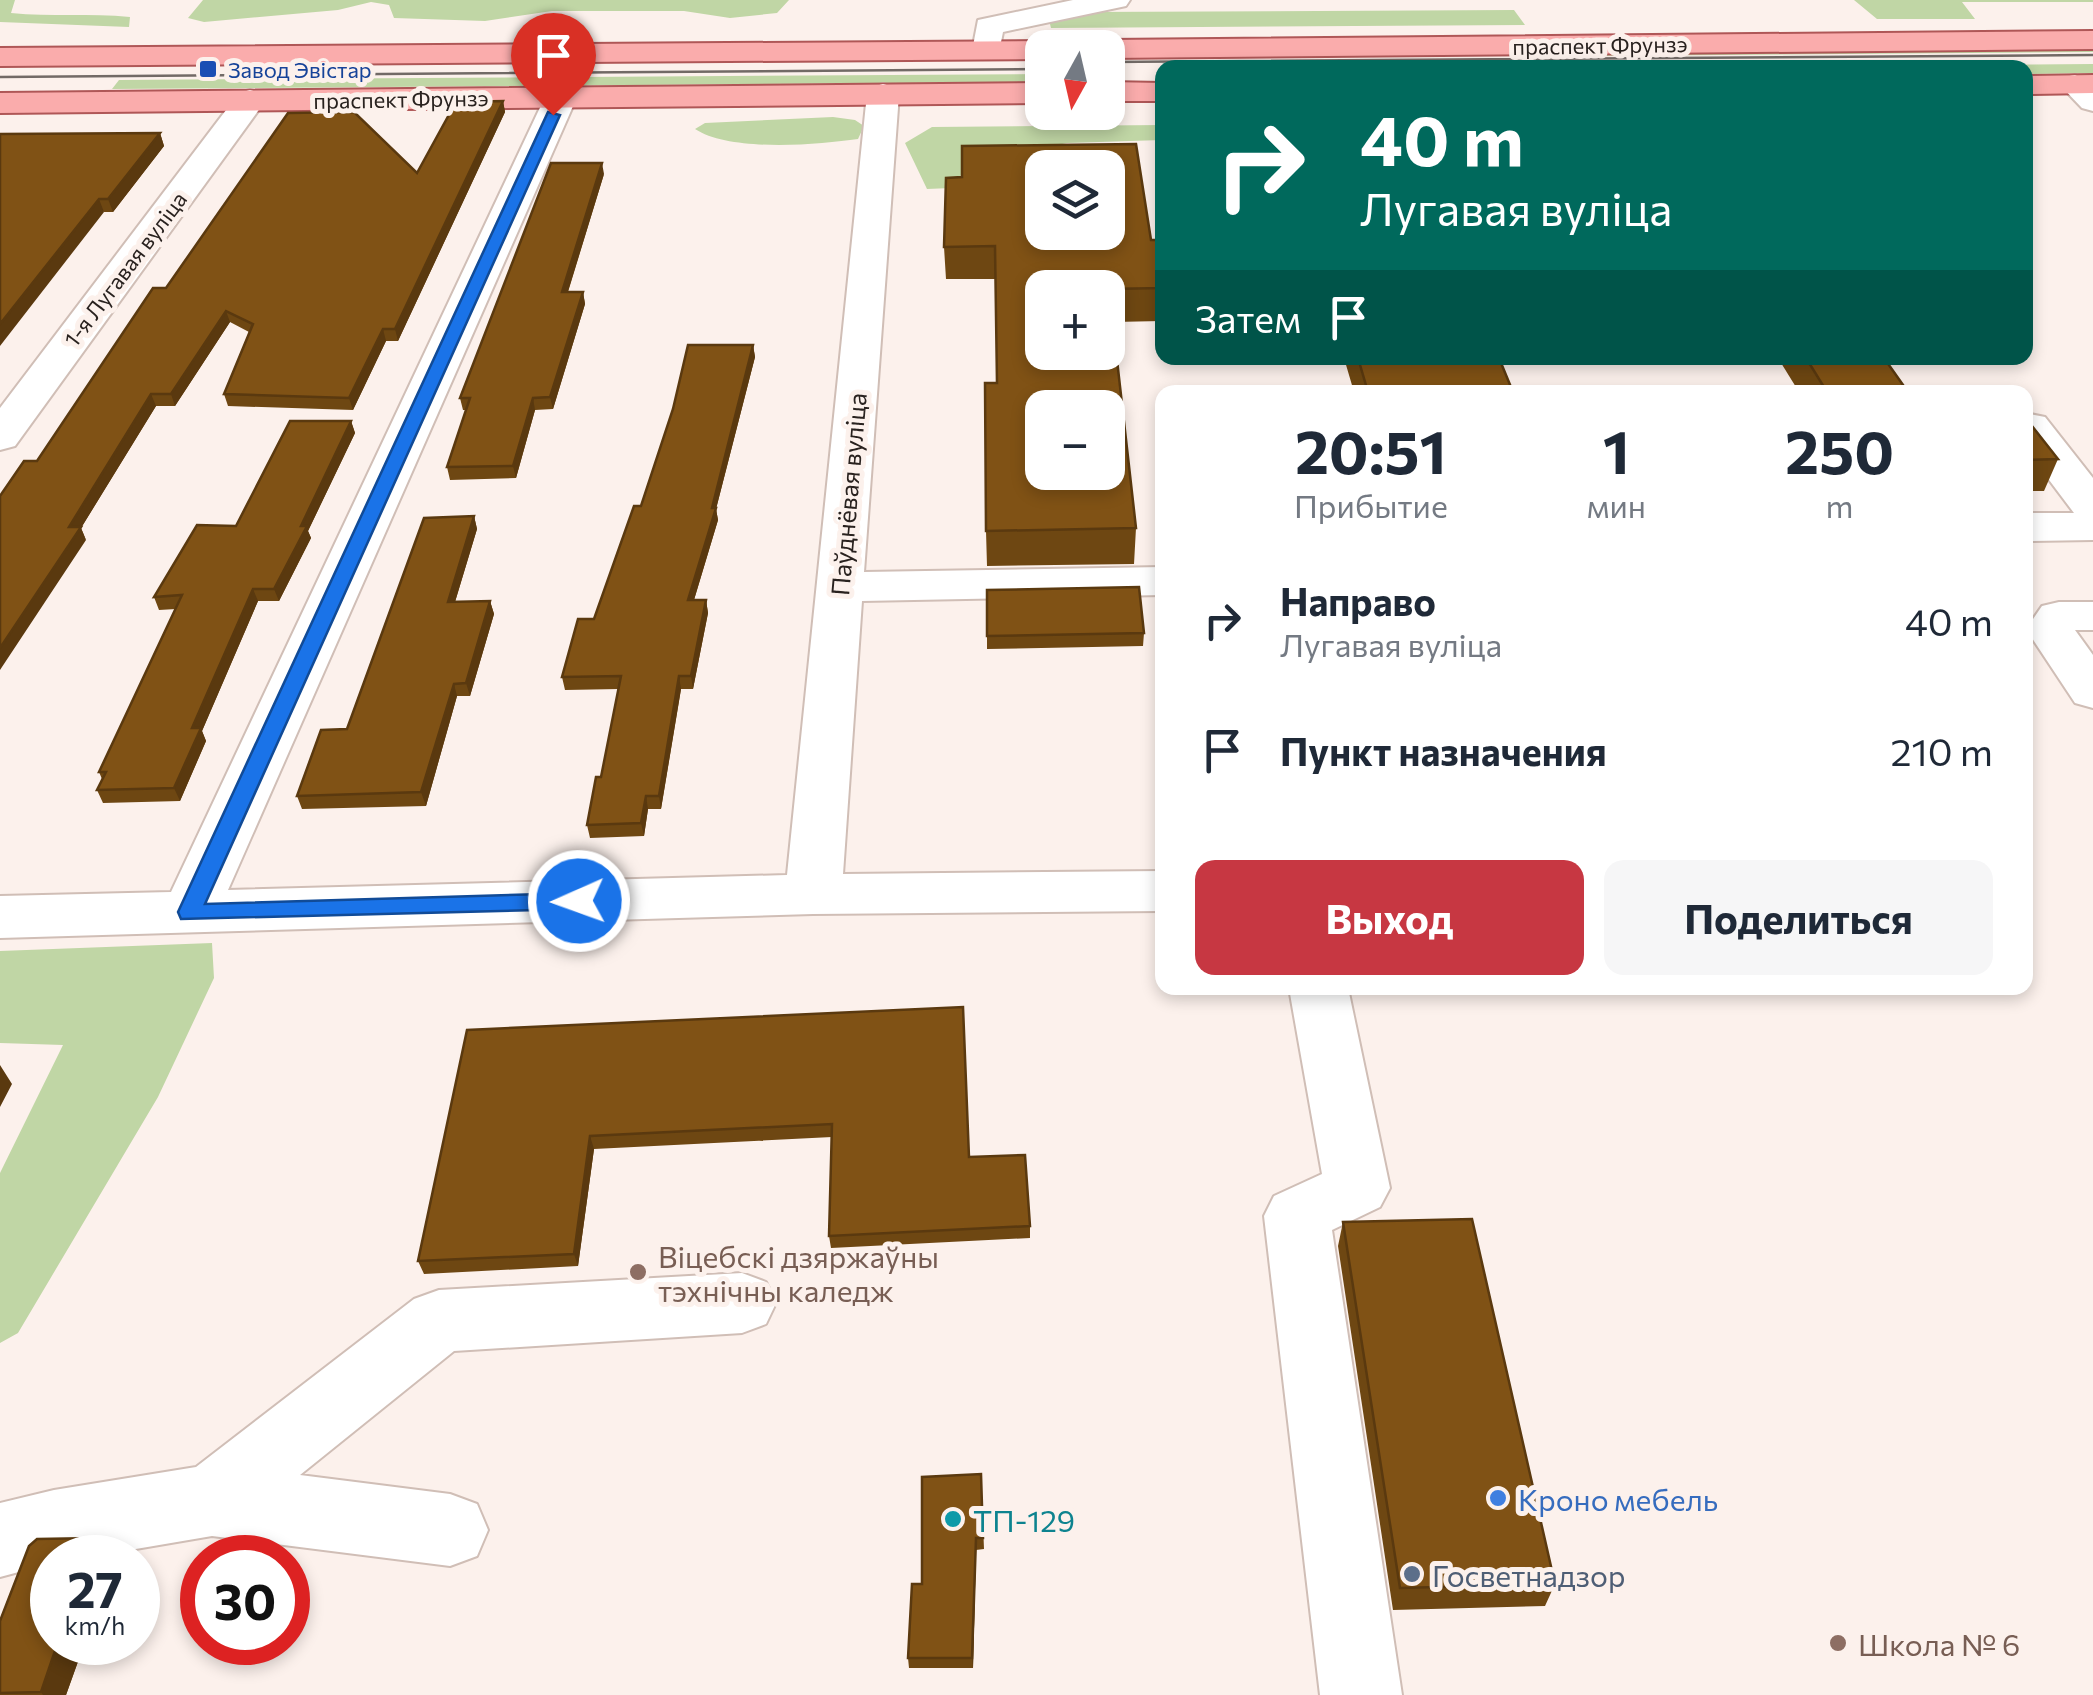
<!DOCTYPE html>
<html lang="ru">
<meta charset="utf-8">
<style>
body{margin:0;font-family:Commissioner,sans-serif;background:#f6f6f7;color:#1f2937;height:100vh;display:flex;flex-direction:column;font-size:38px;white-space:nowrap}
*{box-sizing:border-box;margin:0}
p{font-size:32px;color:#747a83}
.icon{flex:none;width:55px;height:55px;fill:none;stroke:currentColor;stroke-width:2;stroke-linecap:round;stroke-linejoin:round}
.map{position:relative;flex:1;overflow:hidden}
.drawer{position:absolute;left:1155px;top:385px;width:878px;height:610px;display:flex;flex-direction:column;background:#fff;border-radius:20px;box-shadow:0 5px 15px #0003}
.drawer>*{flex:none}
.top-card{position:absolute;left:1155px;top:60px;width:878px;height:305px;border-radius:20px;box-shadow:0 5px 15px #0003;background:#00695c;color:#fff;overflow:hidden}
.needle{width:65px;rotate:188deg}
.controls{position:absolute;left:1025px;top:30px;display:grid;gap:20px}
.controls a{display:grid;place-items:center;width:100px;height:100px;border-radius:20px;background:#fff;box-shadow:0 5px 15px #0003;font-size:50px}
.speed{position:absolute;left:30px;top:1535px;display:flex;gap:20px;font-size:50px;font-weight:700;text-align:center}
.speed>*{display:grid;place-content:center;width:130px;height:130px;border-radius:50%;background:#fff;box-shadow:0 5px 15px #0003;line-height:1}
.speed small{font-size:25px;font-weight:400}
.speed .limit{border:15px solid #d22;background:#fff;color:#111}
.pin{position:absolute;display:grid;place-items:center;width:85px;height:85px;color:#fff;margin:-102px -42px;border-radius:50% 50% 50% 0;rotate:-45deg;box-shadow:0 0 10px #0007}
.pin .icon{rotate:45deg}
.me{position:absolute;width:110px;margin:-55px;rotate:268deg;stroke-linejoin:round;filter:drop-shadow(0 0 8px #0008)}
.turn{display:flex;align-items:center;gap:35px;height:210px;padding:0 40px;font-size:45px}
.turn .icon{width:130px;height:130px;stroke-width:2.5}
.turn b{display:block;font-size:70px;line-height:85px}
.then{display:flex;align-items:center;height:95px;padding:0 40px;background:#0003;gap:20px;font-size:38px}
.eta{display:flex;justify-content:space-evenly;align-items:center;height:170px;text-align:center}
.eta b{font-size:60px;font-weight:700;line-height:70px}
.button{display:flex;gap:20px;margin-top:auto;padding:20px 40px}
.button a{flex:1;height:115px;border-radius:20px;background:#c73742;color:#fff;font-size:40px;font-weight:700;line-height:115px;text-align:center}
.button a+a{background:#f6f6f7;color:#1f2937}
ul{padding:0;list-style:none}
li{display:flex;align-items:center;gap:30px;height:130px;padding:0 40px}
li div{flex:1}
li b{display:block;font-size:38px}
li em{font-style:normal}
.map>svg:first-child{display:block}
.green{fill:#c0d6a5}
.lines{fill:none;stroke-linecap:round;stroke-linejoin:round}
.minor-casing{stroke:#d0beb6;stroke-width:4}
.major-casing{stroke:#af5757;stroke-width:4}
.minor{fill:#fff;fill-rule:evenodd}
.major{fill:#faacac;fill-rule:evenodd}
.tram{stroke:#726a66;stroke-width:2.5}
.wall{fill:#6e4712}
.shaded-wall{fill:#5a390f}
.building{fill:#805215;stroke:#5a390f;stroke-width:2.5;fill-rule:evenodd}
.route{fill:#1a73e8;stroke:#114b97;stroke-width:2.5}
.transit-dot{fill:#1a4fb4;stroke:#fcf1ec;stroke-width:4}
.education-dot{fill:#8d6e63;stroke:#fcf1ec;stroke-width:4}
.shop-dot{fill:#3f7fe0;stroke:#fcf1ec;stroke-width:4}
.culture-dot{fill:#0f9aa8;stroke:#fcf1ec;stroke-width:4}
.service-dot{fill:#5c6f8a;stroke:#fcf1ec;stroke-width:4}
.labels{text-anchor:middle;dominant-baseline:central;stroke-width:10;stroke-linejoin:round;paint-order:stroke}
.far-street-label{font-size:22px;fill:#29221f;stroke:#fcf1ec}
.far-transit-label{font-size:22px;fill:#164399;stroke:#fcf1ec;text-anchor:start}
.street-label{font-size:25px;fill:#29221f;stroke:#fcf1ec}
.near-education-label{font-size:30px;fill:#785e54;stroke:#fcf1ec;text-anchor:start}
.near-shop-label{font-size:30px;fill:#366cbe;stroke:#fcf1ec;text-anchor:start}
.near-culture-label{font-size:30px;fill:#0d838f;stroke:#fcf1ec;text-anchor:start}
.near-service-label{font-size:30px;fill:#4e5e75;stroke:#fcf1ec;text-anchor:start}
</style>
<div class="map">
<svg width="2093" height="1695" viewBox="0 0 2093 1695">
<rect width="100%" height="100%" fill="#fcf1ec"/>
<path class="green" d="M0 0H15L11 13C51 17 90 13 130 17L129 27 0 22Z
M203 0H789L777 13 730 18 684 11H552L485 21 394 18 389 5 371 2 338 10 204 22 188 18Z
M1854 0H2093V2H1962L1975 19H1877Z
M1514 10 1525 25 1051 28 1049 20 1085 12Z
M2093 46V52L1600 56 1597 50Z
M2093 64V73L2025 74V68L1622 67Z
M1042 74V82L112 89 119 80Z
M833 117 855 120 864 126 858 139C816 145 730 152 695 129L705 123Z
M1162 125V140L1067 143 1023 152 965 170 951 188 927 189 905 143 932 127Z
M212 943 214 978 158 1097 18 1333 0 1343V1173L63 1045 0 1043V951Z"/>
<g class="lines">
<defs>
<path id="minor" d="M1073 0H1130L1126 6 1003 32 998 57H976L972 51 978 20Z
M2075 75 2093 84V111L2082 108 2059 84 2064 77Z
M883 84 894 87 899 94 864 572 1162 567V595L862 601 843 874 1162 871V911L813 914 0 938V896L171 892 545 97 550 90H572L577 97 228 890 787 875 867 94 872 87Z
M250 90 261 93 266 100 15 446 0 450V408L239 93Z
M2025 413 2045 417 2093 478V540L2025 541V513H2074L2025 448Z
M2059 602H2093V630H2075L2093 655V708L2075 703 2026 629 2042 606Z
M1289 988H1348L1390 1188 1380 1207 1332 1230 1402 1695H1320L1264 1216 1274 1196 1322 1174Z
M742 1273 766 1282 776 1303 766 1324 742 1333 454 1351 300 1475 450 1494 477 1504 488 1530 477 1556 450 1566 212 1536 83 1558H52V1563L0 1577V1503L54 1490 196 1467 414 1299 439 1290Z"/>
<path id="major" d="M2093 31V49L1108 58V48H1094L1108 40Z
M1042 41 1056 48H1042V59L0 66V48Z
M2093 75V93L2025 94V76Z
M1108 82 1162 83V101H1108Z
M1042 83V103L0 113V93Z"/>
</defs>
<use href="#minor" class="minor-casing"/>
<use href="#major" class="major-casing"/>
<use href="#minor" class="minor"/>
<use href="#major" class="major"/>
<path class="tram" d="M1108 62 2093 55
M0 77 1042 69"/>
</g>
<path class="wall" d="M503 101 505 112 398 341H386L353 410 228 406 224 394 249 332 230 322 175 406H156L81 528 86 540 37 461 166 288 417 173Z
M160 133 164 146 113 212H104L0 134Z
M604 174 568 292H583L585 304 553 409 535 410 516 478 450 480 447 467 466 410H463L460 398Z
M1162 240V321L1113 322 1136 528 1134 564 987 566 986 531 997 383 995 279H946L944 247Z
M753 345 755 357 716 509 718 520 694 600H706L708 613 693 689H681L661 809H648L644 836 590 838 587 825 601 777 619 689 565 690 562 677 594 619 641 506Z
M1344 358H1499L1513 392H1354Z
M1778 358H1884L1908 392H1799Z
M2025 417 2058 459 2044 491H2025Z
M351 421 355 433 308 531 311 538 279 601H258L202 731 206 741 180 801 103 803 97 790 102 779 99 772 176 609 159 610 154 597 236 526Z
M474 516 477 529 455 602 490 601 494 614 470 696H457L426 806 302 809 297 796 347 729Z
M1144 633 1143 646 987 649V636Z
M467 1030 969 1157 1030 1226V1238L831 1248 829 1236 832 1137 594 1149 578 1266 424 1274 418 1261Z
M1343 1222 1555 1584 1545 1606 1393 1610 1338 1246Z
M981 1474 984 1549 976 1550 973 1668H909L908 1658 922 1584Z
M96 1538 111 1558H52V1642H85L66 1695H0V1621L29 1546 37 1539Z"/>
<path class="shaded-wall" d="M503 101 505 112 398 341 395 329Z
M160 133 164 146 113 212 108 199Z
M602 163 604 174 564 304 562 292Z
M99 199 104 212 0 346V324Z
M583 292 585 304 553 409 550 397Z
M226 311 230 322 175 406 171 394Z
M383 329 386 341 353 410 349 398Z
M753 345 755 357 716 509 718 520 690 613 688 600Z
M151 394 156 406 81 528 86 540 0 670V648L69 527Z
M533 398 535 410 516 478 513 466Z
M351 421 355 433 308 531 311 538 279 601 274 589 301 526Z
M474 516 477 529 451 615 448 602Z
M253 589 258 601 202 731 206 741 180 801 174 788 192 728Z
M706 600 708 613 693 689 691 676Z
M490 601 494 614 470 696 466 683Z
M679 676 681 689 661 809 659 796Z
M454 684 457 696 426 806 421 792Z
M646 796 648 809 644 836 641 823Z
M0 1065 12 1084 0 1107Z
M590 1136 594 1149 578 1266 574 1254Z
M96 1538 111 1558H89Z
M976 1538V1550L973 1668 972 1658Z
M58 1642H85L66 1695H43L41 1692Z"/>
<path class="building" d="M503 101 395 329H383L349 398 224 394 253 324 226 311 171 394H151L69 527H81L0 648V496L24 461H37L153 288H166L288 113 354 112 417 173 456 102Z
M160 133 108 199H99L0 324V134Z
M1136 144 1151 240H1162V288L1109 289 1136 528 986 531 985 383H997L995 246 944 247 946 178 962 177V146ZM1042 168H1108V232H1042ZM1042 288H1108V352H1042ZM1042 408H1108V472H1042Z
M551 163H602L562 292H583L550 397 533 398 513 466 447 467 470 398H460Z
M688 345H753L712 508H716L688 600H706L691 676H679L659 796H646L641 823 587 825 596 777H601L621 676 562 677 578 619H594L634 506H641L673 409Z
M1358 358H1499L1513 392H1368Z
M1806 358H1884L1908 392H1827Z
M2025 417 2058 459 2025 460Z
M290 421H351L301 526H307L274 589H253L192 728H201L174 788 97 790 106 772H99L182 595 154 597 197 525 236 526Z
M474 516 448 602 490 601 466 683 454 684 421 792 297 796 321 730 347 729 424 518Z
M1139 587 1144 633 987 636V590Z
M963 1007 969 1157 1025 1155 1030 1226 829 1236 832 1124 590 1136 574 1254 418 1261 467 1030Z
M1472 1219 1555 1584 1400 1588 1343 1222Z
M981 1474 983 1538H976L972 1658H908L912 1584H922V1477Z
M96 1538 89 1558H52V1642H58L41 1692 0 1693V1621L29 1546 37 1539Z"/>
<path class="route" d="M548 112 560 115 205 904 579 893 591 901 579 909 181 919 178 912Z"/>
<rect class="transit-dot" x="198" y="59" width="20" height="20" rx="5"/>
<g class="education-dot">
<circle cx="638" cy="1272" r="10"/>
<circle cx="1838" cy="1643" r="10"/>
</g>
<circle class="shop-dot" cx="1498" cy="1498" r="10"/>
<circle class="culture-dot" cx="953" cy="1519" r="10"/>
<circle class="service-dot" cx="1412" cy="1574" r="10"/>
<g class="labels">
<g class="far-street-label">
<text transform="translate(1600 45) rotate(-1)">праспект Фрунзэ</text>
<text transform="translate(401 99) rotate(-1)">праспект Фрунзэ</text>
<text transform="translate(125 269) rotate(-53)">1-я Лугавая вуліца</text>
</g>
<g class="far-transit-label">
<text x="228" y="69">Завод Эвістар</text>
</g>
<g class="street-label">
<text transform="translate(848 494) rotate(-85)">Паўднёвая вуліца</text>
</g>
<g class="near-education-label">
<text x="658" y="1255">Віцебскі дзяржаўны<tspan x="658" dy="34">тэхнічны каледж</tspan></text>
<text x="1858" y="1643">Школа № 6</text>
</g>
<g class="near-shop-label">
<text x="1518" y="1498">Кроно мебель</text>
</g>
<g class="near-culture-label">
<text x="973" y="1519">ТП-129</text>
</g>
<g class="near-service-label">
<text x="1432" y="1574">Госветнадзор</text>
</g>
</g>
</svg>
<div class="controls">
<a><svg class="needle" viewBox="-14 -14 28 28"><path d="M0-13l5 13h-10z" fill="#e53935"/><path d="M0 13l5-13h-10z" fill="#747a83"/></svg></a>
<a><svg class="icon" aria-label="layers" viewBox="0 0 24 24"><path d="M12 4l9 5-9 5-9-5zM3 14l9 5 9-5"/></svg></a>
<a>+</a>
<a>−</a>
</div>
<div class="speed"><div>27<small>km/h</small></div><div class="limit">30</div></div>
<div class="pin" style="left:553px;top:115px;background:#d93025"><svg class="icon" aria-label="arrive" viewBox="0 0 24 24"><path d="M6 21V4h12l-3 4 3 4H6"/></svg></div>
<svg class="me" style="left:579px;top:901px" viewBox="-20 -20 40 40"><circle r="17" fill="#1a73e8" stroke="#fff" stroke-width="3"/><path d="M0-11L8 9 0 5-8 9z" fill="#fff"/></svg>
<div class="top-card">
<div class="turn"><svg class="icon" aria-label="right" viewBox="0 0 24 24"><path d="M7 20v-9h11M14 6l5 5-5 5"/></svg><div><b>40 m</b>Лугавая вуліца</div></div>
<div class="then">Затем<svg class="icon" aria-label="arrive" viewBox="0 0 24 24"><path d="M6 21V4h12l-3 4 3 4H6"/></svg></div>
</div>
<section class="drawer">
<div class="eta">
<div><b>20:51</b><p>Прибытие</p></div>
<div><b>1</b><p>мин</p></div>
<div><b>250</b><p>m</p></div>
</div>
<ul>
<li><svg class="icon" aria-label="right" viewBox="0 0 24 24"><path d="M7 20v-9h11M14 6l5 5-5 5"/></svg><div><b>Направо</b><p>Лугавая вуліца</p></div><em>40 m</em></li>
<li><svg class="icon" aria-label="arrive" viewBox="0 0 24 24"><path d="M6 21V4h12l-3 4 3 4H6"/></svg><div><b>Пункт назначения</b></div><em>210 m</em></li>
</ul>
<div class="button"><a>Выход</a><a>Поделиться</a></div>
</section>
</div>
